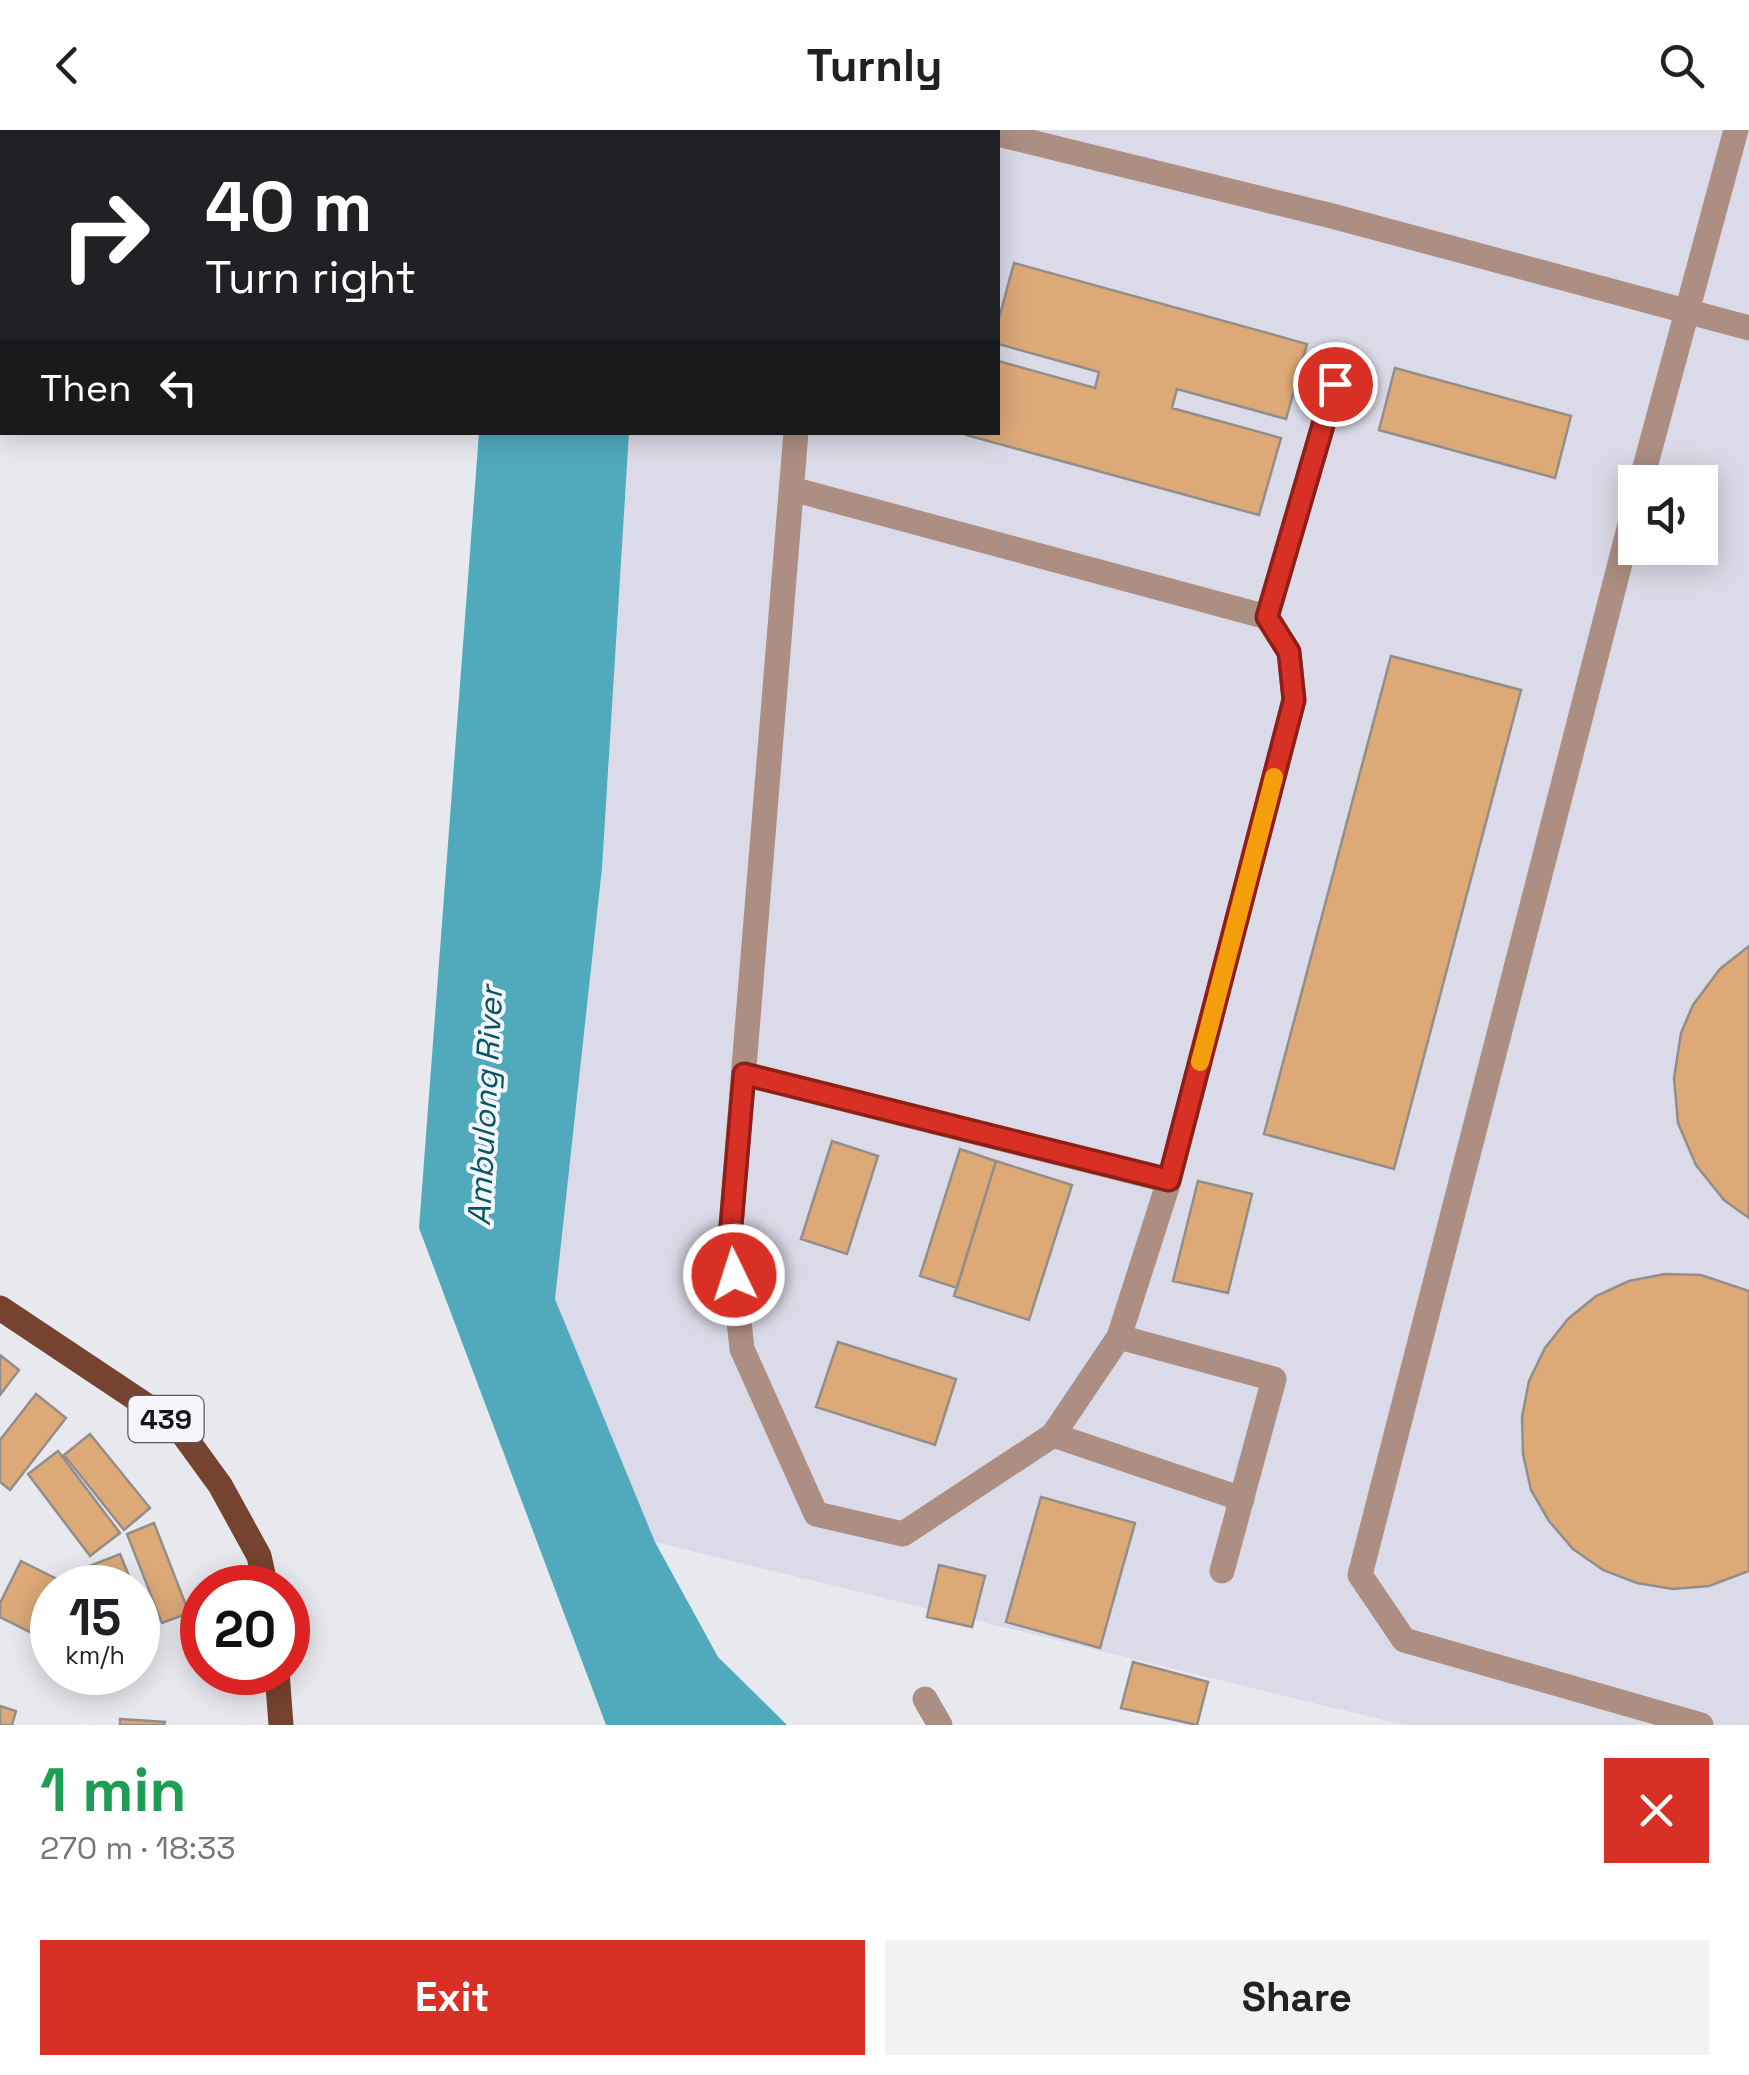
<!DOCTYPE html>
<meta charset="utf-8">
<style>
body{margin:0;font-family:"Space Grotesk",sans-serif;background:#f2f2f2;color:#202124;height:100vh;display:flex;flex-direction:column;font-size:38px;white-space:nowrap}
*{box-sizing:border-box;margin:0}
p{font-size:32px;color:#757577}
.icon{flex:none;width:55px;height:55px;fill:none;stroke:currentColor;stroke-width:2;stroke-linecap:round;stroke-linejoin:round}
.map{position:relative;height:1595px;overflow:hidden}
.details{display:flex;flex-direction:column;background:#fff;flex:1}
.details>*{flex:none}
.top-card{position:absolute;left:0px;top:0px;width:1000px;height:305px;box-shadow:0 5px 25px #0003;background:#202124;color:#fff;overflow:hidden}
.tools{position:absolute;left:1618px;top:335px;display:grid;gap:20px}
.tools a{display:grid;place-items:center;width:100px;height:100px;border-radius:0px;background:#fff;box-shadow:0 5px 25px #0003;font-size:50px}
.speed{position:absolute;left:30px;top:1435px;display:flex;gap:20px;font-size:50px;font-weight:700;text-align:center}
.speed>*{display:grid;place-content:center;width:130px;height:130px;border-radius:50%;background:#fff;box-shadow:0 5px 25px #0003;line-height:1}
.speed small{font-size:25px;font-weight:400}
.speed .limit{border:15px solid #d22;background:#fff;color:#111}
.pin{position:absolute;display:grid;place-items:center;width:85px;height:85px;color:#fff;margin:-42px;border:5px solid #fff;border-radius:50%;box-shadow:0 2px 10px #0007}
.me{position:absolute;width:110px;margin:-55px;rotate:356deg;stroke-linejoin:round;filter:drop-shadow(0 0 8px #0008)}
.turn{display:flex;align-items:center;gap:35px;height:210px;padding:0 40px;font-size:45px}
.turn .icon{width:130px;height:130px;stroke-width:2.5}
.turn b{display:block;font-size:70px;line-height:85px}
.then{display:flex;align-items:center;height:95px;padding:0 40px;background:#0003;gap:20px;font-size:38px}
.round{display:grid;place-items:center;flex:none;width:105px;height:105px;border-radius:0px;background:#f2f2f2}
.summary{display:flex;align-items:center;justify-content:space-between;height:170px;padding:0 40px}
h1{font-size:60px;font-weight:700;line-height:75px;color:#1e9e55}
.primary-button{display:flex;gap:20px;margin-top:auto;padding:20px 40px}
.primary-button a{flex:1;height:115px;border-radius:0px;background:#d93025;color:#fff;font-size:40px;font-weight:700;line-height:115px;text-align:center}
.primary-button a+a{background:#f2f2f2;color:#202124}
header{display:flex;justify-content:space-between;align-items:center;height:130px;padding:0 40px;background:#fff;font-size:45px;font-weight:700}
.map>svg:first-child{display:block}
.built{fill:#dadae8;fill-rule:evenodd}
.water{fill:#50aabb}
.building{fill:#dca977;stroke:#938e89;stroke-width:2.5}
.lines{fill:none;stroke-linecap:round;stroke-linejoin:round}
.minor{stroke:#ac8e82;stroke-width:25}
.major{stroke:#75432f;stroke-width:25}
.route-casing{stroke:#8d1f18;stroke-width:25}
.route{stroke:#d93025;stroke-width:18}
.slow{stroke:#f59e0b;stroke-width:18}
.labels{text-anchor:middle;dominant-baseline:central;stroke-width:8;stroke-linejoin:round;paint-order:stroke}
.shield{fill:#f5f5fc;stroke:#59595c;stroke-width:2.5}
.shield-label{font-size:28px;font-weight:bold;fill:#161618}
.water-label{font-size:32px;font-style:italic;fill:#035663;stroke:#f5f5fc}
</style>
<header><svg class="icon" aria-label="back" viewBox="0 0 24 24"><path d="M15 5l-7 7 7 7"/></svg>Turnly<svg class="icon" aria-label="search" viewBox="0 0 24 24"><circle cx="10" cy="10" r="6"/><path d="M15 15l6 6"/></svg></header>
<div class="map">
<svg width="1749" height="1595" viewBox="0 0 1749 1595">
<rect width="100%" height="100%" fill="#e8e8ef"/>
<path class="built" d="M648 0H1749V1595H1404L655 1412 555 1169 602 738 629 303 998 302V2H647ZM1635 352H1700V418H1635Z"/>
<path class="water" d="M479 303H629L602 738 555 1169 655 1412 718 1527 787 1595H606L419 1098Z"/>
<path class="building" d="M1014 133 1307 214 1286 289 1177 259 1172 278 1281 308 1259 385 966 305 967 302H998V231L1095 258 1099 242 998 214V192Z
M1395 238 1571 286 1555 348 1379 300Z
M1391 526 1521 560 1394 1039 1264 1004Z
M1749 816V1088L1724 1070 1696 1035 1678 993 1674 948 1681 903 1693 875 1720 839Z
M832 1011 878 1026 847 1124 801 1109Z
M960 1019 996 1031 957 1158 920 1146Z
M996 1031 1072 1055 1029 1190 954 1166Z
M1198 1051 1252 1064 1228 1163 1173 1151Z
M1665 1144 1701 1145 1749 1161V1441L1709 1456 1673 1459 1637 1453 1603 1440 1573 1419 1549 1391 1531 1360 1523 1324 1522 1287 1529 1251 1545 1218 1568 1189 1596 1166 1629 1151Z
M838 1212 956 1249 935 1315 816 1277Z
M0 1225 19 1240 0 1265Z
M36 1264 66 1288 10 1360 0 1352V1310Z
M90 1304 150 1378 124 1400 64 1325Z
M58 1321 120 1403 90 1426 28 1344Z
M1041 1367 1135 1393 1100 1518 1006 1492Z
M154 1393 189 1483 162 1493 127 1404Z
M120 1424 134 1458H95L87 1437Z
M21 1431 63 1452 60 1458H52V1472L36 1505 0 1487V1473Z
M939 1435 985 1446 972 1497 927 1487Z
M1133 1532 1208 1552 1197 1595 1121 1578Z
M0 1576 16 1581 12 1595H0Z
M120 1589 165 1592 164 1595H120Z"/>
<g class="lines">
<path class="minor" d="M819 2 820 0
M998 4 1332 86 1749 198
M1641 352 1736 0
M792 359 1267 487 1289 522 1294 570 1169 1051 1119 1207 1053 1305 903 1404 816 1384 742 1219 730 1108 796 302
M1635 375 1360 1445 1404 1510 1701 1595
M1267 487 1335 254
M744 944 1169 1051
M1119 1207 1274 1249 1222 1441
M1053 1305 1242 1369
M925 1569 940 1595"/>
<path class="major" d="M0 1178 177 1296 220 1355 259 1426 266 1458
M277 1542 281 1595"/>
</g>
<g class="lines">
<defs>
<path id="route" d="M734 1145 730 1108 744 944 1169 1050 1294 570 1289 522 1267 487 1335 254"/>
</defs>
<use href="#route" class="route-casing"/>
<use href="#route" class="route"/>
<path class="slow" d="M1200 932 1274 647"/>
</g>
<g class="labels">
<rect class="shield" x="128.5" y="1266" width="75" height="46" rx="8"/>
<g class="shield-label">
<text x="166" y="1289">439</text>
</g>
<g class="water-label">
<text transform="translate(485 976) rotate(-87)">Ambulong River</text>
</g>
</g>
</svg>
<div class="tools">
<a><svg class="icon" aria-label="sound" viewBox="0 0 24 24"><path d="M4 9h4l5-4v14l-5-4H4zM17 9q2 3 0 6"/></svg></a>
</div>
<div class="speed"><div>15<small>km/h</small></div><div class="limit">20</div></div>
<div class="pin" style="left:1335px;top:254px;background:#d93025"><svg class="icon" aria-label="arrive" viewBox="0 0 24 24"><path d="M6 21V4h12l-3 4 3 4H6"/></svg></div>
<svg class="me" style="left:734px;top:1145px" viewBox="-20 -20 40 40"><circle r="17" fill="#d93025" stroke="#fff" stroke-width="3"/><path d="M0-11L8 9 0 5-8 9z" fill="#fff"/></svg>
<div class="top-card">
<div class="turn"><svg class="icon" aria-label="right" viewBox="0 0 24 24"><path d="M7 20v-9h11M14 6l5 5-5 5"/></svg><div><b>40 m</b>Turn right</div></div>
<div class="then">Then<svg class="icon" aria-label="left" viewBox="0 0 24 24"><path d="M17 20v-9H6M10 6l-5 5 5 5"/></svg></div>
</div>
</div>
<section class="details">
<div class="summary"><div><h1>1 min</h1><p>270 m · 18:33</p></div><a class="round" style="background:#d93025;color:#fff"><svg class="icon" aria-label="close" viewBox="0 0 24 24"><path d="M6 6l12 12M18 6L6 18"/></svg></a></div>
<div class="primary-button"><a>Exit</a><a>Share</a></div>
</section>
